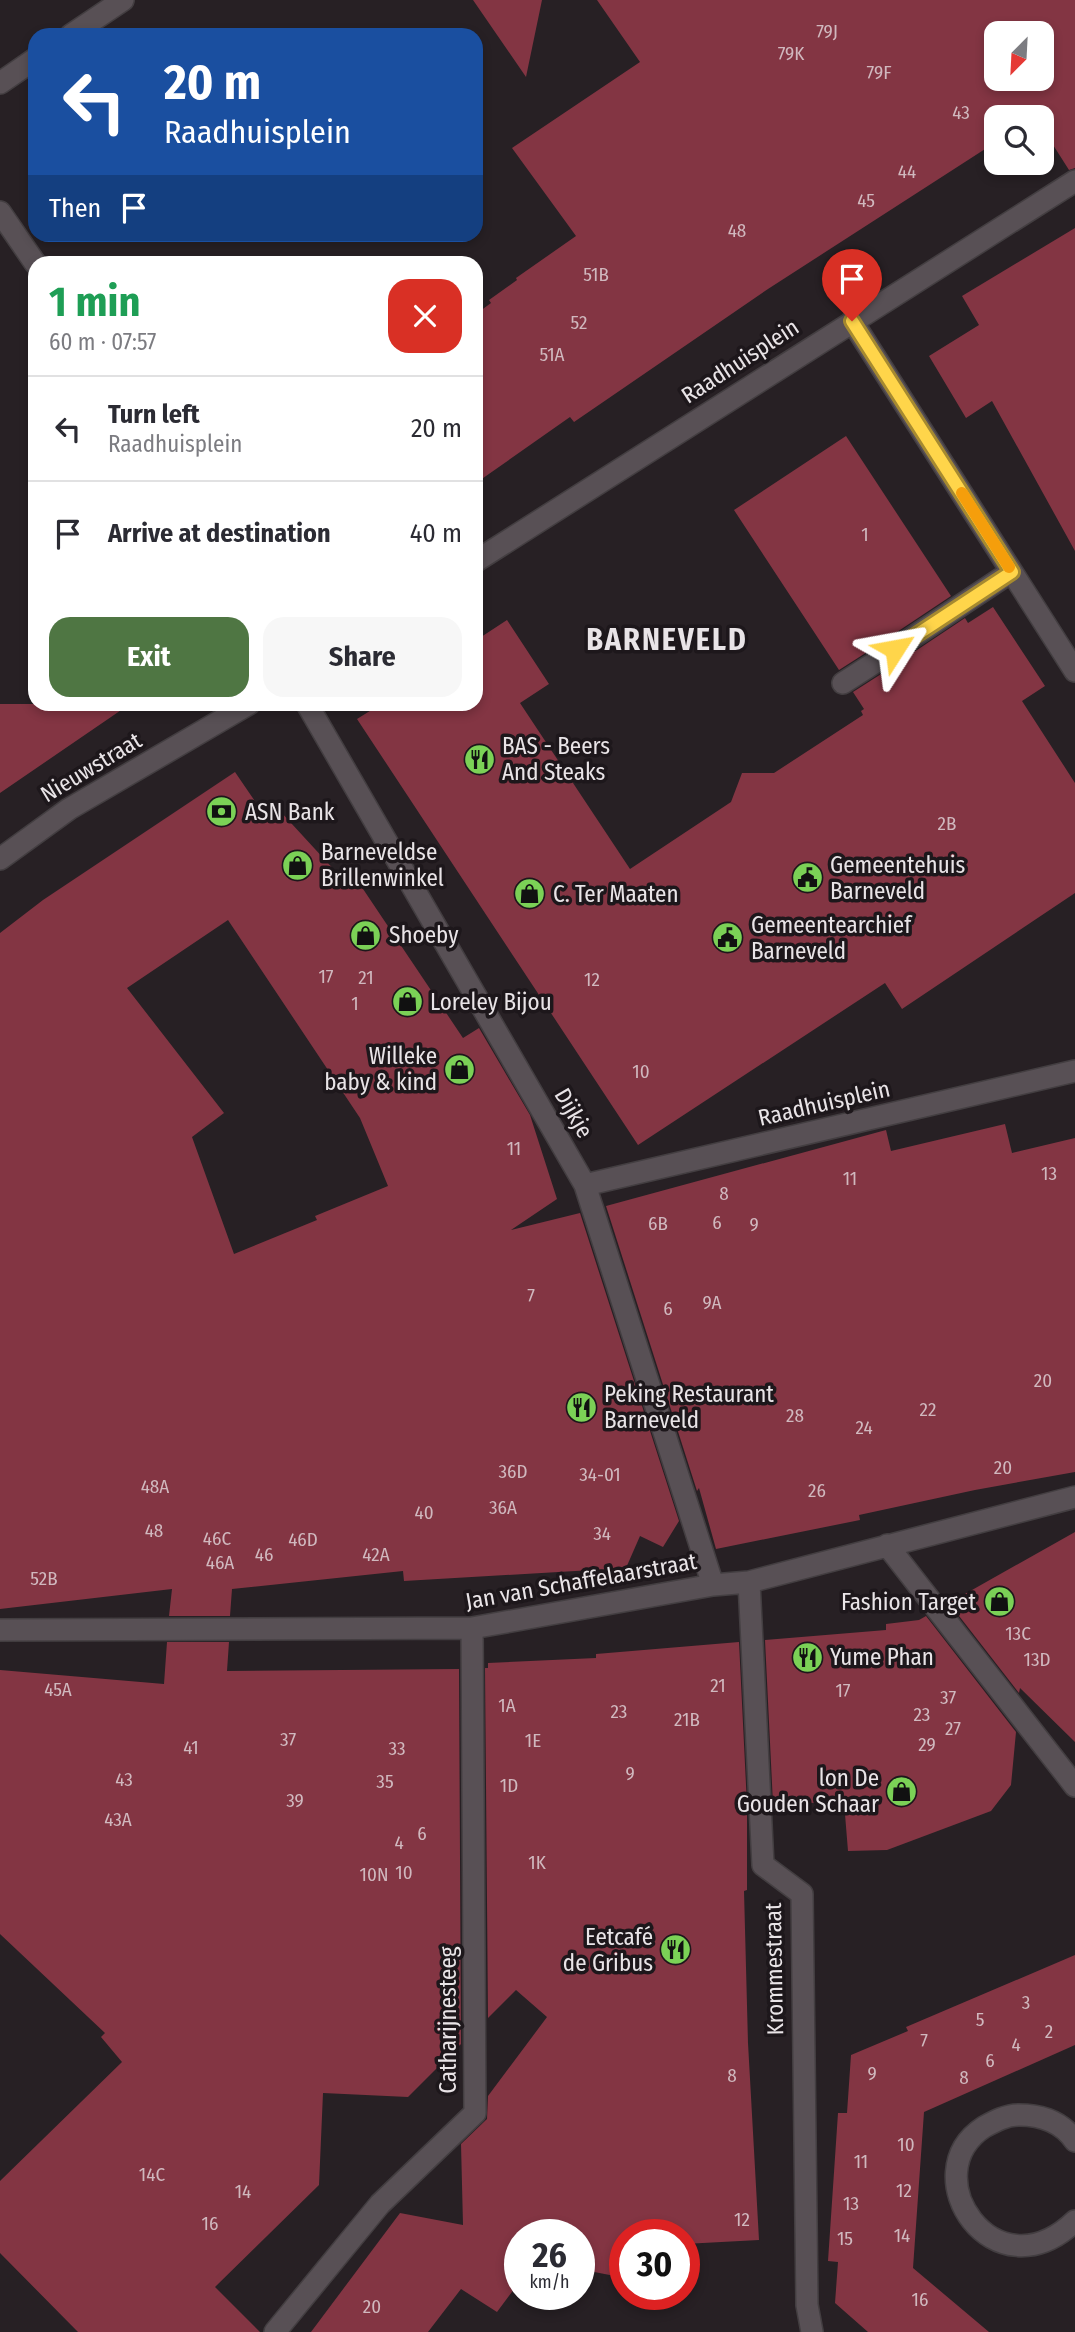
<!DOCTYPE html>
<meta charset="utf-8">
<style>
body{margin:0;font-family:"Fira Sans Condensed",sans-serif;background:#f7f7f7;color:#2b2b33;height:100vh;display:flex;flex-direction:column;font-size:26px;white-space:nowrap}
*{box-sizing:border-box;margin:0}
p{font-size:23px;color:#7c7c81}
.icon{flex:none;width:38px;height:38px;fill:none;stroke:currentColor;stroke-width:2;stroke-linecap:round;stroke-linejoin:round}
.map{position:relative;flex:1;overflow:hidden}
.side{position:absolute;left:28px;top:256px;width:455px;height:455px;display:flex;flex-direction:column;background:#fff;border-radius:21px;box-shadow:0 4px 10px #0003}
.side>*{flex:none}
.hud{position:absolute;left:28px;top:28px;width:455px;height:214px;border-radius:21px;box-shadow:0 4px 10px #0003;background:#1a4fa0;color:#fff;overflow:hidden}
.needle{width:46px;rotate:204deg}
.fabs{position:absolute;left:984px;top:21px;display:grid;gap:14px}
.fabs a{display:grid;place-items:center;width:70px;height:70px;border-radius:14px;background:#fff;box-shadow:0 4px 10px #0003;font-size:35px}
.speed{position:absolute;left:504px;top:2219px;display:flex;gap:14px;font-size:35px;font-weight:700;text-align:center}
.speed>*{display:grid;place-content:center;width:91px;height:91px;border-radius:50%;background:#fff;box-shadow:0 4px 10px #0003;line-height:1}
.speed small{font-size:18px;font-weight:400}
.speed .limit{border:10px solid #d22;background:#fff;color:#111}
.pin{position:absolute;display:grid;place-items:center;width:60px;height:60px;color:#fff;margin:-72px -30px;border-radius:50% 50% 50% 0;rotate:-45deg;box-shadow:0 0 7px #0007}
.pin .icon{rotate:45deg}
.me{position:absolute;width:77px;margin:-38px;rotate:56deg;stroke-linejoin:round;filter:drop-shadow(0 0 5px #0008)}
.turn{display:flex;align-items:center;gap:24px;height:147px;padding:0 21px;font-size:32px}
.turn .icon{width:91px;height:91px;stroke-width:2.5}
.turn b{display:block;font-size:49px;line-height:60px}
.then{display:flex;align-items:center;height:66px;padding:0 21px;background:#0003;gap:14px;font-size:26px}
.round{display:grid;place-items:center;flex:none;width:74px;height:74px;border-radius:21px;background:#f7f7f7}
.head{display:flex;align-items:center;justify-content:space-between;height:119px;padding:0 21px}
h1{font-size:42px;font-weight:700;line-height:52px;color:#1e9e55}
.action{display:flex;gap:14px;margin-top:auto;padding:14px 21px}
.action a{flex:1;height:80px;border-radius:21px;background:#4f7643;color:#fff;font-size:28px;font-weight:700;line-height:80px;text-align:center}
.action a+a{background:#f7f7f7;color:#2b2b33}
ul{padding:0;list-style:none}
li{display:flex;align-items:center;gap:21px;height:105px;padding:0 21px;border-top:2px solid #e1e1e2}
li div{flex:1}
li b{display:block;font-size:26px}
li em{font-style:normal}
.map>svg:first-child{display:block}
.building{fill:#833543;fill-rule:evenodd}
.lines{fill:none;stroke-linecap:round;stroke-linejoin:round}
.minor-casing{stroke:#433e41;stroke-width:24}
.minor{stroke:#585055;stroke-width:21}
.route-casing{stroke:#a68a30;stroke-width:18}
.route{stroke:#ffd54a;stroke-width:12}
.slow{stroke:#f59e0b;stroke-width:12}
.labels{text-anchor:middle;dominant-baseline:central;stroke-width:7;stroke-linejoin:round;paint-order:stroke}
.number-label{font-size:19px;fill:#d0b8be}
.street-label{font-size:23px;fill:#e9e4e7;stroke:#1d171b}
.poi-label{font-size:23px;fill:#e9e4e7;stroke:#1d171b;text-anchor:start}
.district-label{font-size:30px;font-weight:bold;letter-spacing:2px;fill:#e9e4e7;stroke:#1d171b}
</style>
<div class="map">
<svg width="1075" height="2332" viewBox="0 0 1075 2332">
<rect width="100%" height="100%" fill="#272024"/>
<path class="building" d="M473 0H542L526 77Z
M597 0H1075V168L1069 170 1041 126V117H996V142L768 289 574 422 570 417 476 483V314L491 303 489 300 517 280 516 278 576 236 512 148 640 62ZM996 33H1041V79H996Z
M1075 228V551L992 401 966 418 929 356 979 325 962 296Z
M846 436 951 596 888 638 883 645 875 647 839 670 734 510Z
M993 607 1045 686 1022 701 1075 783V893L902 1009 885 983 638 1145 357 719 381 704H476V637L478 639 507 620 549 684 520 703 630 869 731 802 742 773H774L863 715 861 711 864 709 853 692 889 669 894 662 902 660 965 618 968 623Z
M0 704H130L0 793Z
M235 772 267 819 280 811 349 886 357 880 463 1038 479 1028 530 1115 557 1199 511 1230 580 1213 679 1521 663 1547 640 1536 626 1568 404 1581 403 1571 232 1589 230 1616H169L172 1589 0 1609V933L43 900ZM228 920 360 1118 388 1186 315 1216 317 1220 234 1254 192 1137 224 1113 127 988Z
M1005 1124 1012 1153 1075 1138V1472L975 1490 859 1515 860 1520 716 1549 699 1488 697 1491 606 1206 886 1130 891 1151Z
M1075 1532V1742L1020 1688 1019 1693 949 1603Z
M926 1616 1016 1732 1011 1785 991 1811 887 1850 848 1851 844 1802 773 1804 765 1640 886 1630V1624L919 1620Z
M167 1642H229L227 1671 459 1669 461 2044 408 2097 323 2093 319 2185 215 2287 260 2332H78L0 2253V2181L122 2062 101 2037 105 2033 0 1934V1670L164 1684Z
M739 1642 747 1805V1890L744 1891 748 2043 759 2240 684 2244V2235H625V2247H615L625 2254V2278L579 2269V2235H520V2281L497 2312 461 2289 428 2332H311L400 2213 463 2225 461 2144 487 2119 488 2096 547 2017 516 1990 488 2018 485 1668H488V1663L596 1658V1654Z
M1075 1955V2045L924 2112 913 2268 989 2332H868L835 2303 838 2262 828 2261 838 2113H847L851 2055 908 2031 906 2027Z"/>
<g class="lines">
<defs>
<path id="minor" d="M71 35 123 0
M0 83 35 59
M0 212 35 263
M852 321 1075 671
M476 561 1075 181
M895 649 1011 572
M843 683 882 658
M307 704 585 1185 713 1585
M0 859 69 809 249 704
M585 1185 1075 1071
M887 1545 1075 1786
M749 1582 763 1865 802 1894 807 2305 812 2332
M0 1630 472 1628 713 1585 749 1582 1075 1497
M1075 2141C1062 2122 1041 2115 1019 2115 1006 2115 995 2121 984 2127 912 2174 994 2298 1075 2221
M275 2332 380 2204 475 2113 472 1628"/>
</defs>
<use href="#minor" class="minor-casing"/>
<use href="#minor" class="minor"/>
</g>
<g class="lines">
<defs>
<path id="route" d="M852 321 1012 572 895 649"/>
</defs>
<use href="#route" class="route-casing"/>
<use href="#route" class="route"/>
<path class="slow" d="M962 493 1009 567"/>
</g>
<defs>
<symbol id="restaurant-disc" viewBox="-11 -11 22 22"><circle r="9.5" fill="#7bd156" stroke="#1d171b"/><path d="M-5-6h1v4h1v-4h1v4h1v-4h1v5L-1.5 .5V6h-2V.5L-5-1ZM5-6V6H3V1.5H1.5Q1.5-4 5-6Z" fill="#111"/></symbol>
<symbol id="bank-disc" viewBox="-11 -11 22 22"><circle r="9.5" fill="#7bd156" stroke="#1d171b"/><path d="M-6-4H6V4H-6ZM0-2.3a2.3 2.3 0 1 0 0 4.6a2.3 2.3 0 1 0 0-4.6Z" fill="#111"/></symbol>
<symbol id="shop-disc" viewBox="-11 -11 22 22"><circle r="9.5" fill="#7bd156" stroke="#1d171b"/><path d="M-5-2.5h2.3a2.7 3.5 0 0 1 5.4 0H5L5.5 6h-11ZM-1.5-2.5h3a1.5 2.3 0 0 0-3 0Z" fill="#111"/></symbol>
<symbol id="civic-disc" viewBox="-11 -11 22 22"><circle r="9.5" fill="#7bd156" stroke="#1d171b"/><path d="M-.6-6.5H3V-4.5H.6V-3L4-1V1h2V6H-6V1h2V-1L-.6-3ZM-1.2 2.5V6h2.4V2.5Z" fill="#111"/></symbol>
</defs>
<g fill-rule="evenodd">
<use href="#restaurant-disc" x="462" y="742" width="35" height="35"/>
<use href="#bank-disc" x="204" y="794" width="35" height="35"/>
<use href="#shop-disc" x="280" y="848" width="35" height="35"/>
<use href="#civic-disc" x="790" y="860" width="35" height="35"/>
<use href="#shop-disc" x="512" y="876" width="35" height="35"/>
<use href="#shop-disc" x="348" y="918" width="35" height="35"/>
<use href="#civic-disc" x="710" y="920" width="35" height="35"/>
<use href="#shop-disc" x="390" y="984" width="35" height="35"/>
<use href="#shop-disc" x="442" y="1052" width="35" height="35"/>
<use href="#restaurant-disc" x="564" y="1390" width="35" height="35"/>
<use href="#shop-disc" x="982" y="1584" width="35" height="35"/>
<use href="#restaurant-disc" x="790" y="1640" width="35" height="35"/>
<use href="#shop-disc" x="884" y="1774" width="35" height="35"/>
<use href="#restaurant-disc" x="658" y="1932" width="35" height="35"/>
</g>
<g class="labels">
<g class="number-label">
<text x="827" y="31">79J</text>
<text x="791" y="53">79K</text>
<text x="879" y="72">79F</text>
<text x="961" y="112">43</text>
<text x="907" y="171">44</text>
<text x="866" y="200">45</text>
<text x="737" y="230">48</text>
<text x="596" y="274">51B</text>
<text x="579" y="322">52</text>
<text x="552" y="354">51A</text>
<text x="865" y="534">1</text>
<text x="947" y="823">2B</text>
<text x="326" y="976">17</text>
<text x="366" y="977">21</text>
<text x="592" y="979">12</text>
<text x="355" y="1003">1</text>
<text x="641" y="1071">10</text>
<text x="514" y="1148">11</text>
<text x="1049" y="1173">13</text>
<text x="850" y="1178">11</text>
<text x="724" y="1193">8</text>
<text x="717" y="1222">6</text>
<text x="658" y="1223">6B</text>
<text x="754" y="1224">9</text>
<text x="531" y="1295">7</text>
<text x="712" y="1302">9A</text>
<text x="668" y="1308">6</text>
<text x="1043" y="1380">20</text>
<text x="928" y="1409">22</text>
<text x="795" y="1415">28</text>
<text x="864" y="1427">24</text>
<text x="1003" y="1467">20</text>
<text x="513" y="1471">36D</text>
<text x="600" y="1474">34-01</text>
<text x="155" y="1486">48A</text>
<text x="817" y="1490">26</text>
<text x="503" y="1507">36A</text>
<text x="424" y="1512">40</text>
<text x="154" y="1530">48</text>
<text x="602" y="1533">34</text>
<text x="217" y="1538">46C</text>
<text x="303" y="1539">46D</text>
<text x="264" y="1554">46</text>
<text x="376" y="1554">42A</text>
<text x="220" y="1562">46A</text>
<text x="44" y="1578">52B</text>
<text x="1018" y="1633">13C</text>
<text x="1037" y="1659">13D</text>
<text x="718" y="1685">21</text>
<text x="58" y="1689">45A</text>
<text x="843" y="1690">17</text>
<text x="948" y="1697">37</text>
<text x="507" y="1705">1A</text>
<text x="619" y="1711">23</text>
<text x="922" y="1714">23</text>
<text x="687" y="1719">21B</text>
<text x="953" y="1728">27</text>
<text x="288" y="1739">37</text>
<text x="533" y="1740">1E</text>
<text x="927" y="1744">29</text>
<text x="191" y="1747">41</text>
<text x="397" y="1748">33</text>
<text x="630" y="1773">9</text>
<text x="124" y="1779">43</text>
<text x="385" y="1781">35</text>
<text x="509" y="1785">1D</text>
<text x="295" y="1800">39</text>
<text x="118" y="1819">43A</text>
<text x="422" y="1833">6</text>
<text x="399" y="1842">4</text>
<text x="537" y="1862">1K</text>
<text x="404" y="1872">10</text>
<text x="374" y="1874">10N</text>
<text x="1026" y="2002">3</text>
<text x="980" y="2019">5</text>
<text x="1049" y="2031">2</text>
<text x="924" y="2040">7</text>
<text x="1016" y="2044">4</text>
<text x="990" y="2060">6</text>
<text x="872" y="2073">9</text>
<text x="732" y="2075">8</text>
<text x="964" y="2077">8</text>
<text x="906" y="2144">10</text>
<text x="861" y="2161">11</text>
<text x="152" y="2174">14C</text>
<text x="904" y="2190">12</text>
<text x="243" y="2191">14</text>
<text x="851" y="2203">13</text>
<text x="742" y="2219">12</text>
<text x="210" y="2223">16</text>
<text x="902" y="2235">14</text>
<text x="845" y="2238">15</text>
<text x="920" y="2299">16</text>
<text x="372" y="2306">20</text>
</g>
<g class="street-label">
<text transform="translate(740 361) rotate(-33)">Raadhuisplein</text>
<text transform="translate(91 767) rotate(-31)">Nieuwstraat</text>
<text transform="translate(824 1103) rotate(-13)">Raadhuisplein</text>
<text transform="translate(574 1113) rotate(60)">Dijkje</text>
<text transform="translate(581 1581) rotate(-10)">Jan van Schaffelaarstraat</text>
<text transform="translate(774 1969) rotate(-91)">Krommestraat</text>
<text transform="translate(448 2020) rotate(-90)">Catharijnesteeg</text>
</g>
<g class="poi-label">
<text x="502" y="746">BAS - Beers<tspan x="502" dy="26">And Steaks</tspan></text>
<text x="245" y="812">ASN Bank</text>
<text x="321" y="852">Barneveldse<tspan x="321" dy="26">Brillenwinkel</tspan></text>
<text x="830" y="865">Gemeentehuis<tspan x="830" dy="26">Barneveld</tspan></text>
<text x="553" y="894">C. Ter Maaten</text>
<text x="751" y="925">Gemeentearchief<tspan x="751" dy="26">Barneveld</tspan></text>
<text x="389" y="935">Shoeby</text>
<text x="430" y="1002">Loreley Bijou</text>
<text x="437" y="1056" text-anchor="end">Willeke<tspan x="437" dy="26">baby &amp; kind</tspan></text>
<text x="604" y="1394">Peking Restaurant<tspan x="604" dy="26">Barneveld</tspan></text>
<text x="976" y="1602" text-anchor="end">Fashion Target</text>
<text x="830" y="1657">Yume Phan</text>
<text x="879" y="1778" text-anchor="end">lon De<tspan x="879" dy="26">Gouden Schaar</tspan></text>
<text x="653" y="1937" text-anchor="end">Eetcafé<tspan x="653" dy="26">de Gribus</tspan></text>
</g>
<g class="district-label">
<text x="667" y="640">BARNEVELD</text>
</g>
</g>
</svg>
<div class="fabs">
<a><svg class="needle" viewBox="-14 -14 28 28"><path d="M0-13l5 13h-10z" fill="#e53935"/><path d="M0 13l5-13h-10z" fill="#7c7c81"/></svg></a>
<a><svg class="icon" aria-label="search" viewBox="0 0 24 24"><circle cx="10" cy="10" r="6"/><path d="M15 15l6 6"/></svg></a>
</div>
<div class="speed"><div>26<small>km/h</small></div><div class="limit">30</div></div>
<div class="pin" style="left:852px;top:321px;background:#d93025"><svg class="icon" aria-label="arrive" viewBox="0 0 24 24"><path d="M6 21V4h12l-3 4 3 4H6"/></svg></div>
<svg class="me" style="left:895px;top:649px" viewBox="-20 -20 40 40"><path d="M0-17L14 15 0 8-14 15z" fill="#ffd54a" stroke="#fff" stroke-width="4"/></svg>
<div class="hud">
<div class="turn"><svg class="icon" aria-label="left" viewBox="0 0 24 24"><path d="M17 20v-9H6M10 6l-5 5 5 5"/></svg><div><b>20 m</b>Raadhuisplein</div></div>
<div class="then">Then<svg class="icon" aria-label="arrive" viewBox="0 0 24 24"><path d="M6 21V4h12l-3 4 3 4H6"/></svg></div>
</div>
<section class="side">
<div class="head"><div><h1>1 min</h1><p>60 m · 07:57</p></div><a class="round" style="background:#d93025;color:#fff"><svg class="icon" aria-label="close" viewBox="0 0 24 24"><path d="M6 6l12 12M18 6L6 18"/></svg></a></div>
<ul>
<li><svg class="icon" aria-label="left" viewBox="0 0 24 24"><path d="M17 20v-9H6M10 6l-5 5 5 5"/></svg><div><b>Turn left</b><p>Raadhuisplein</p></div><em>20 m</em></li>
<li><svg class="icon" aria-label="arrive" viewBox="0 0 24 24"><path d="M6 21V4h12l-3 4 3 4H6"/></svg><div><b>Arrive at destination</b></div><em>40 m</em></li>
</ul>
<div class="action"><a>Exit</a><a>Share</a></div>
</section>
</div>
